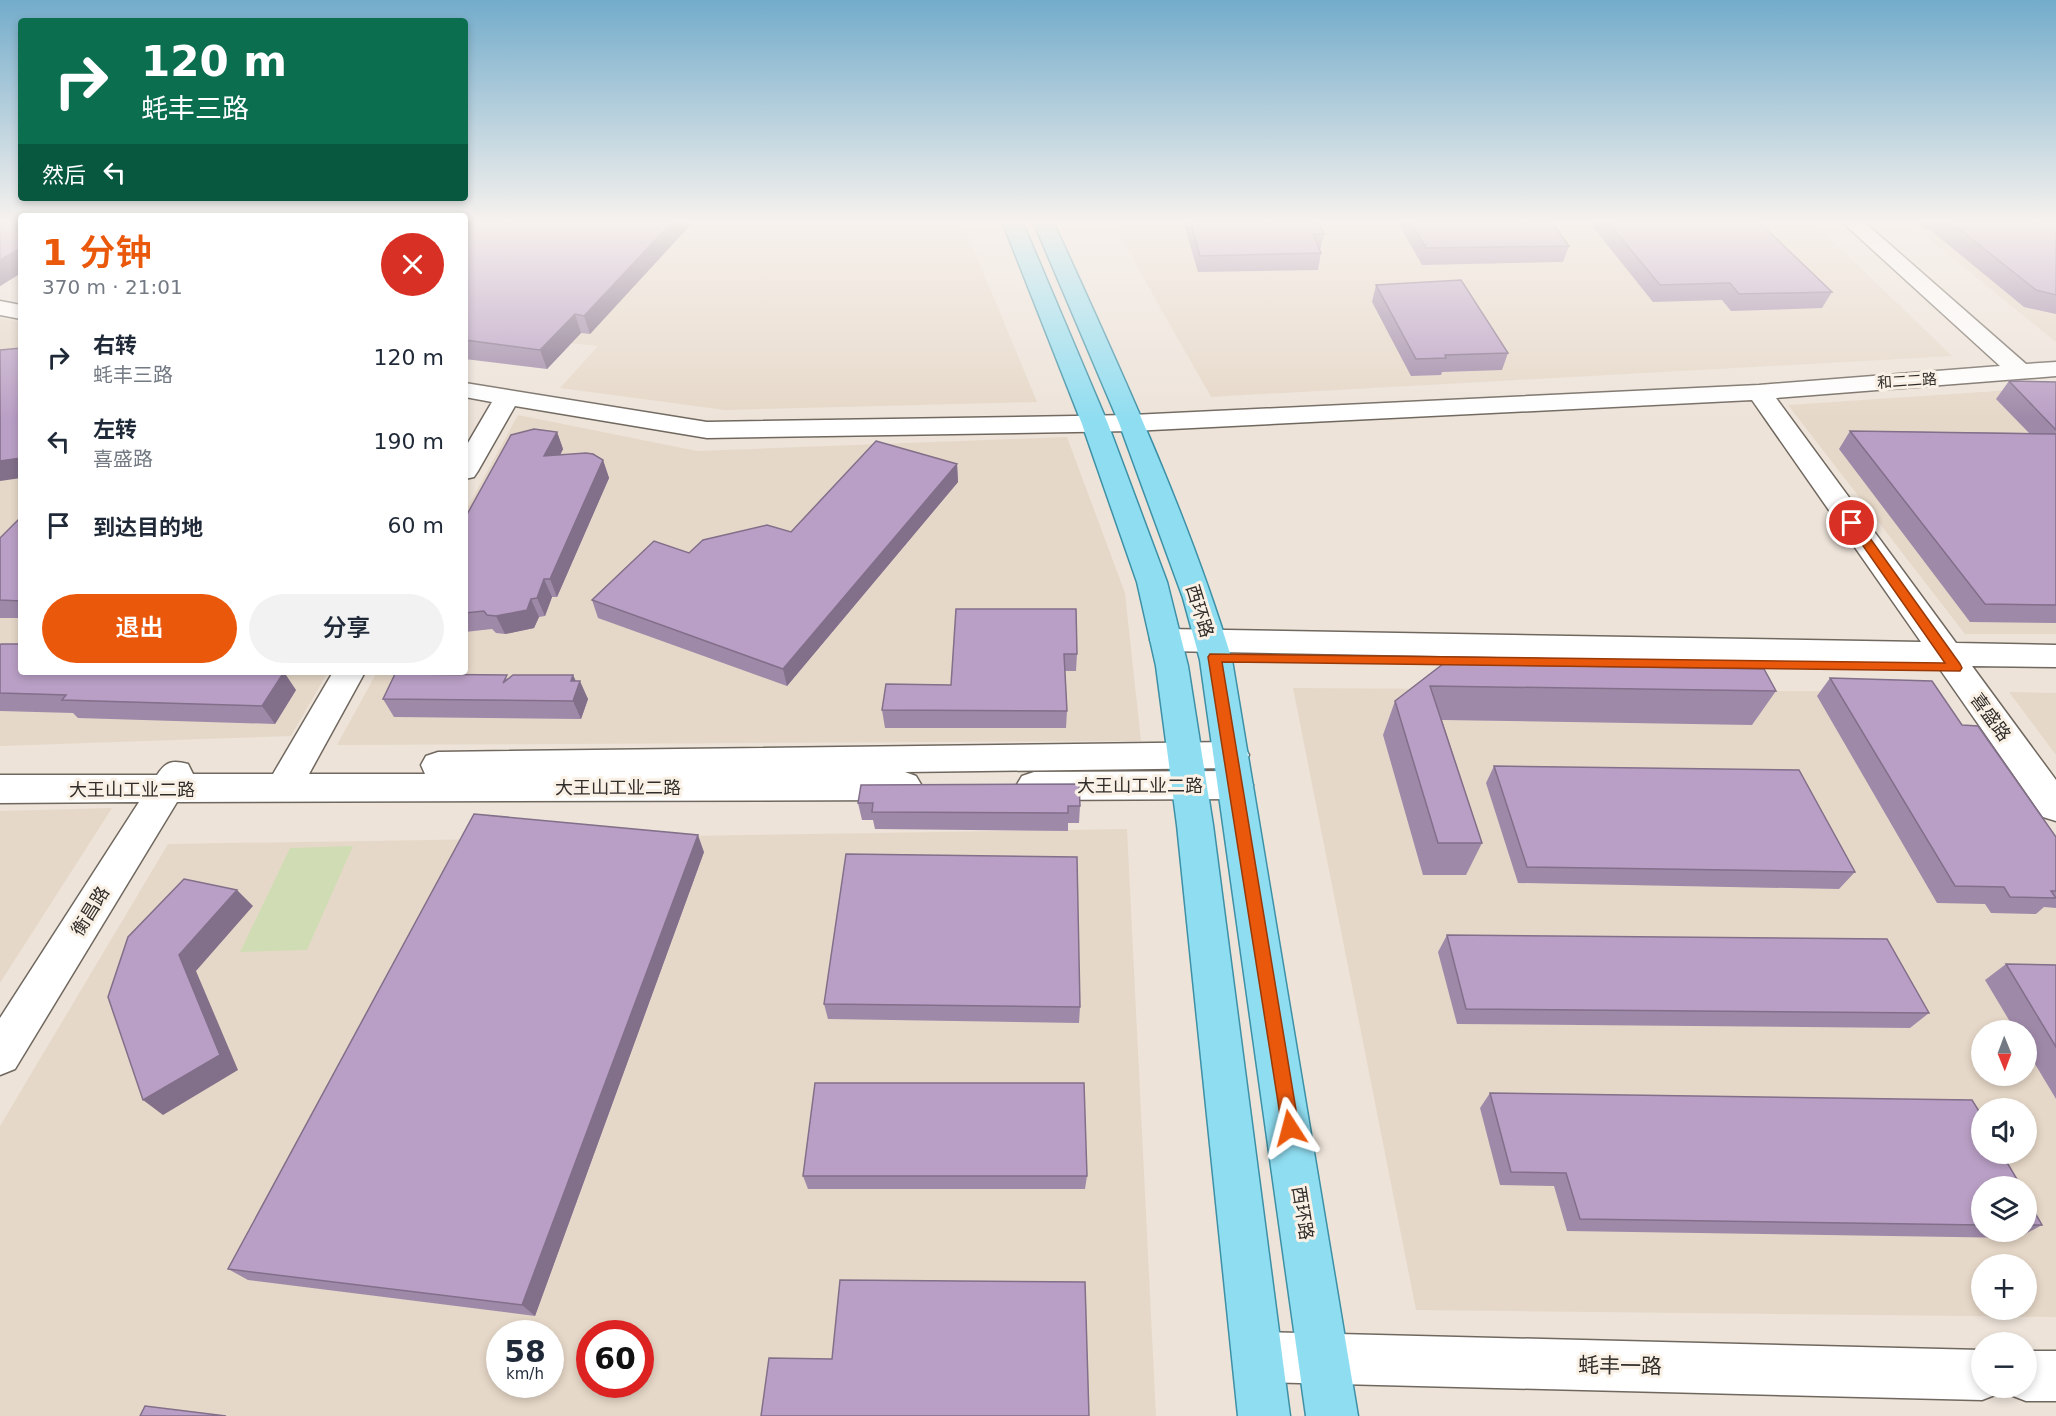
<!DOCTYPE html>
<html lang="zh">
<meta charset="utf-8">
<style>
body{margin:0;font-family:"DejaVu Sans","Noto Sans SC",sans-serif;background:#f2f2f3;color:#1f2937;height:100vh;display:flex;flex-direction:column;font-size:22px;white-space:nowrap}
*{box-sizing:border-box;margin:0}
p{font-size:20px;color:#747a83}
.icon{flex:none;width:33px;height:33px;fill:none;stroke:currentColor;stroke-width:2;stroke-linecap:round;stroke-linejoin:round}
.map{position:relative;flex:1;overflow:hidden}
.panel{position:absolute;left:18px;top:213px;width:450px;height:462px;display:flex;flex-direction:column;background:#fff;border-radius:6px;box-shadow:0 3px 9px #0003}
.panel>*{flex:none}
.guide{position:absolute;left:18px;top:18px;width:450px;height:183px;border-radius:6px;box-shadow:0 3px 9px #0003;background:#0b6e4f;color:#fff;overflow:hidden}
.needle{width:39px;rotate:179deg}
.buttons{position:absolute;left:1971px;top:1020px;display:grid;gap:12px}
.buttons a{display:grid;place-items:center;width:66px;height:66px;border-radius:50%;background:#fff;box-shadow:0 3px 9px #0003;font-size:30px}
.speed{position:absolute;left:486px;top:1320px;display:flex;gap:12px;font-size:30px;font-weight:700;text-align:center}
.speed>*{display:grid;place-content:center;width:78px;height:78px;border-radius:50%;background:#fff;box-shadow:0 3px 9px #0003;line-height:1}
.speed small{font-size:15px;font-weight:400}
.speed .limit{border:9px solid #d22;background:#fff;color:#111}
.pin{position:absolute;display:grid;place-items:center;width:51px;height:51px;color:#fff;margin:-26px;border:3px solid #fff;border-radius:50%;box-shadow:0 2px 6px #0007}
.me{position:absolute;width:66px;margin:-33px;rotate:351deg;stroke-linejoin:round;filter:drop-shadow(0 0 4px #0008)}
.turn{display:flex;align-items:center;gap:21px;height:126px;padding:0 24px;font-size:27px}
.turn .icon{width:78px;height:78px;stroke-width:2.5}
.turn b{display:block;font-size:42px;line-height:51px}
.then{display:flex;align-items:center;height:57px;padding:0 24px;background:#0003;gap:12px;font-size:22px}
.round{display:grid;place-items:center;flex:none;width:63px;height:63px;border-radius:32px;background:#f2f2f3}
.overview{display:flex;align-items:center;justify-content:space-between;height:102px;padding:0 24px}
h1{font-size:36px;font-weight:600;line-height:45px;color:#ea580c}
.cta{display:flex;gap:12px;margin-top:auto;padding:12px 24px}
.cta a{flex:1;height:69px;border-radius:36px;background:#ea580c;color:#fff;font-size:24px;font-weight:600;line-height:69px;text-align:center}
.cta a+a{background:#f2f2f3;color:#1f2937}
ul{padding:0;list-style:none}
li{display:flex;align-items:center;gap:18px;height:84px;padding:0 24px}
li div{flex:1}
li b{display:block;font-size:22px}
li em{font-style:normal}
.map>svg:first-child{display:block}
.built{fill:#e6d8c8;fill-rule:evenodd}
.green{fill:#d0dcb4}
.lines{fill:none;stroke-linecap:round;stroke-linejoin:round}
.minor-casing{stroke:#70685f;stroke-width:3}
.major-casing{stroke:#3d90a5;stroke-width:3}
.minor{fill:#fff;fill-rule:evenodd}
.major{fill:#8fddf1;fill-rule:evenodd}
.wall{fill:#9f89a9}
.shaded-wall{fill:#826f8a}
.building{fill:#b99fc5;stroke:#826f8a;stroke-width:1.5}
.route{fill:#ea580c;stroke:#983908;stroke-width:1.5}
.labels{text-anchor:middle;dominant-baseline:central;stroke-width:6;stroke-linejoin:round;paint-order:stroke}
.far-street-label{font-size:15px;fill:#312d2a;stroke:#faf1e6}
.street-label{font-size:18px;fill:#312d2a;stroke:#faf1e6}
.near-street-label{font-size:21px;fill:#312d2a;stroke:#faf1e6}
</style>
<div class="map">
<svg width="2056" height="1416" viewBox="0 0 2056 1416">
<rect width="100%" height="100%" fill="#ede3d9"/>
<path class="built" d="M465 221H962L1037 402 725 410 560 388 598 346 465 333Z
M1111 221H1812L1952 356 1211 397Z
M1907 221H2056V342Z
M0 318 21 322V672H328L291 736 0 746Z
M2056 387V634H1965L1788 405Z
M518 415 697 451 1067 437 1125 593 1141 741 337 745 377 672H465V512Z
M1293 688 1939 692 2056 857V1317L1416 1310ZM1982 1030H2026V1076H1982ZM1982 1108H2026V1154H1982ZM1982 1186H2026V1232H1982ZM1982 1264H2026V1310H1982Z
M2009 692 2056 693V755Z
M112 808 0 983V811Z
M1127 829 1156 1416H0V1126L168 844ZM500 1334H550V1384H500ZM590 1334H640V1384H590Z"/>
<path class="green" d="M353 846 307 950 240 952 290 848Z"/>
<g class="lines">
<defs>
<path id="minor" d="M1841 221H1863L2026 364 2056 362V376L1776 398 1956 643 2056 645V667L1972 666 2056 780V821L2043 817 1937 665 1166 651 1155 648 1150 640 1155 632 1166 629 1921 642 1752 400 1132 431 707 438 515 406 478 471 474 477 465 479V448L492 402 465 397V383L707 422 1132 415 1759 385 2000 366Z
M0 301 21 305V319L0 315Z
M333 672H365L309 774H425L421 765 426 756 438 752 1232 742 1244 746 1249 755 1244 764 1232 768 905 772 916 776 922 786 916 796 904 800 177 802 15 1069 0 1075V1018L139 802 0 803V775H157C166 761 173 760 188 764L193 774H273Z
M1236 771 1248 775 1253 785 1248 795 1236 799 1034 800 1022 796 1016 786 1022 776 1034 772Z
M1259 1332 1982 1350V1388H2002L2000 1393 1982 1400 1259 1382 1241 1375 1234 1357 1241 1339Z
M2026 1351H2056V1401H2026L2008 1394 2006 1388H2026Z"/>
<path id="major" d="M1002 221H1022L1108 424 1167 582 1188 666 1213 825 1290 1416H1238L1177 825 1156 666 1137 582 1082 424Z
M1033 221H1053C1118 365 1186 508 1232 660L1358 1416H1306L1200 660 1183 598 1119 423Z"/>
</defs>
<use href="#minor" class="minor-casing"/>
<use href="#major" class="major-casing"/>
<use href="#minor" class="minor"/>
<use href="#major" class="major"/>
</g>
<path class="wall" d="M0 221H21V273L0 286Z
M465 221H694L590 334 581 333 547 369 465 359Z
M1183 221H1318L1324 234 1320 250 1321 253 1318 270 1198 272Z
M1397 221H1551L1569 246 1563 262 1422 265Z
M1588 221H1758L1832 292 1822 308 1731 311 1722 300 1653 302Z
M1914 221H2056V314L2024 307 1929 229H1924Z
M1376 285 1508 353 1502 370 1442 372 1441 375 1411 376 1372 302Z
M2009 381 2056 382V623L1970 622 1839 449 1850 431 2029 433 1996 399Z
M557 432 563 449 560 455 603 460 609 478 557 597H552L545 616 539 617 534 628 505 634 496 633 492 629 465 632V518Z
M957 464 958 482 787 686 598 618 592 600 689 553 791 532Z
M21 517V618H0V538Z
M956 609 1077 654 1076 671H1065L1067 711 1066 728H885L882 710 951 685Z
M0 645 21 672 296 690 275 724 78 718 73 713 0 711Z
M1443 664 1776 691 1752 725 1442 720 1482 843 1466 875H1423L1383 735 1395 701Z
M573 675 576 681 588 699 581 719 394 717 383 699 509 678Z
M1830 678 1962 725 2056 837V908L2044 907 2036 914 1991 913 1985 904 1937 903 1817 696Z
M1494 766 1855 872 1839 889 1518 883 1486 783Z
M858 803 1080 806 1079 823H1068V831L875 829 873 820H862Z
M704 852 535 1316 248 1280 228 1269Z
M1447 935 1929 1013 1910 1028 1457 1024 1438 952Z
M2006 964 2056 965V1099L2026 1049V1030H2015L1985 980Z
M824 1004 1080 1007 1079 1023 828 1019Z
M1490 1093 1982 1186V1232H2026V1197L2042 1225 2018 1238 1567 1231 1554 1186 1500 1185 1480 1108Z
M803 1176H1087L1085 1189H808Z"/>
<path class="shaded-wall" d="M673 221H694L590 334 584 316Z
M17 250 21 257V273L0 286V260Z
M575 314 581 333 547 369 540 350Z
M465 408 468 415 465 420Z
M557 432 563 449 551 474 544 456Z
M21 458V478L0 481V461Z
M603 460 609 478 557 597 550 579Z
M957 464 958 482 787 686 783 669Z
M544 579 552 597 545 616 537 598Z
M531 599 539 617 534 628 505 634 496 616Z
M284 672 296 690 275 724 262 706Z
M573 675 578 687 580 681 588 699 581 719 573 701 571 681Z
M698 835 704 852 535 1316 522 1305Z
M237 890 253 906 196 971 238 1070 163 1115 143 1100 179 955Z"/>
<path class="building" d="M0 221H21V251L17 250 0 260Z
M465 221H673L584 316 575 314 540 350 465 340Z
M1190 221H1318L1324 234H1313L1321 253 1200 256Z
M1410 221H1551L1569 246 1426 248Z
M1607 221H1758L1832 292 1739 294 1730 283 1660 285Z
M1949 221H2056V295L2036 290Z
M1461 280 1508 353 1445 355 1446 358 1416 359 1376 285Z
M21 348V458L0 461V350Z
M2009 381 2056 382V430Z
M534 429 557 432 544 456 586 453 593 454 603 460 550 579H544L537 598 531 599 527 610 496 616 487 615 484 611 465 613V518L511 435Z
M1850 431 2056 434V605L1985 604Z
M876 441 957 464 783 669 592 600 654 541 689 553 703 540 767 525 791 532Z
M21 517V601L0 600V538Z
M956 609H1076L1077 654H1064L1067 711 882 710 886 684 951 685Z
M1 644H21V672H284L262 706 62 700 66 695 0 693V645Z
M1443 664 1764 669 1776 691 1430 686 1482 843H1438L1395 701Z
M395 674 507 675 503 683 513 675H573L571 681H580L573 701 383 699Z
M1830 678 1932 681 1962 725 1978 726 2056 837V891H2051L2056 898 2010 897 2004 887 1955 886Z
M1494 766 1799 770 1855 872 1527 867Z
M1079 784 1080 806H1068V813L872 812 873 803H858L861 785Z
M474 814 698 835 522 1305 228 1269Z
M846 854 1077 857 1080 1007 824 1004Z
M184 879 237 890 179 955 220 1055 143 1100 108 997 128 937Z
M1447 935 1887 939 1929 1013 1466 1009Z
M2006 964 2056 965V1047Z
M815 1083H1084L1087 1176H803Z
M1490 1093 1972 1100 1982 1116V1154H2002L2021 1186H1982V1225L1580 1219 1566 1173 1511 1172Z
M2026 1197 2042 1225H2026Z
M840 1280 1085 1282 1089 1416H761L769 1358 832 1359Z
M145 1406 226 1416H140Z"/>
<linearGradient id="sky" x2="0" y2="1"><stop stop-color="#73accb"/><stop offset="0.53" stop-color="#f7f2ee"/><stop offset="1" stop-color="#f7f2ee" stop-opacity="0"/></linearGradient>
<rect width="2056" height="419" fill="url(#sky)"/>
<path class="route" d="M1852 519 1857 520 1960 664 1962 668 1960 671 1222 662 1299 1128 1296 1134 1290 1137 1283 1134 1208 657 1210 654 1945 663 1847 523Z"/>
<g class="labels">
<g class="far-street-label">
<text transform="translate(1907 381) rotate(-4)">和二二路</text>
</g>
<g class="street-label">
<text transform="translate(1200 611) rotate(73)">西环路</text>
<text transform="translate(1991 717) rotate(54)">喜盛路</text>
<text x="1140" y="785">大王山工业二路</text>
<text x="618" y="787">大王山工业二路</text>
<text x="132" y="789">大王山工业二路</text>
<text transform="translate(90 911) rotate(-58)">衡昌路</text>
<text transform="translate(1303 1213) rotate(81)">西环路</text>
</g>
<g class="near-street-label">
<text transform="translate(1620 1366) rotate(1)">蚝丰一路</text>
</g>
</g>
</svg>
<div class="buttons">
<a><svg class="needle" viewBox="-14 -14 28 28"><path d="M0-13l5 13h-10z" fill="#e53935"/><path d="M0 13l5-13h-10z" fill="#747a83"/></svg></a>
<a><svg class="icon" aria-label="sound" viewBox="0 0 24 24"><path d="M4 9h4l5-4v14l-5-4H4zM17 9q2 3 0 6"/></svg></a>
<a><svg class="icon" aria-label="layers" viewBox="0 0 24 24"><path d="M12 4l9 5-9 5-9-5zM3 14l9 5 9-5"/></svg></a>
<a>+</a>
<a>−</a>
</div>
<div class="speed"><div>58<small>km/h</small></div><div class="limit">60</div></div>
<div class="pin" style="left:1852px;top:523px;background:#d93025"><svg class="icon" aria-label="arrive" viewBox="0 0 24 24"><path d="M6 21V4h12l-3 4 3 4H6"/></svg></div>
<svg class="me" style="left:1290px;top:1128px" viewBox="-20 -20 40 40"><path d="M0-17L14 15 0 8-14 15z" fill="#ea580c" stroke="#fff" stroke-width="4"/></svg>
<div class="guide">
<div class="turn"><svg class="icon" aria-label="right" viewBox="0 0 24 24"><path d="M7 20v-9h11M14 6l5 5-5 5"/></svg><div><b>120 m</b>蚝丰三路</div></div>
<div class="then">然后<svg class="icon" aria-label="left" viewBox="0 0 24 24"><path d="M17 20v-9H6M10 6l-5 5 5 5"/></svg></div>
</div>
<section class="panel">
<div class="overview"><div><h1>1 分钟</h1><p>370 m · 21:01</p></div><a class="round" style="background:#d93025;color:#fff"><svg class="icon" aria-label="close" viewBox="0 0 24 24"><path d="M6 6l12 12M18 6L6 18"/></svg></a></div>
<ul>
<li><svg class="icon" aria-label="right" viewBox="0 0 24 24"><path d="M7 20v-9h11M14 6l5 5-5 5"/></svg><div><b>右转</b><p>蚝丰三路</p></div><em>120 m</em></li>
<li><svg class="icon" aria-label="left" viewBox="0 0 24 24"><path d="M17 20v-9H6M10 6l-5 5 5 5"/></svg><div><b>左转</b><p>喜盛路</p></div><em>190 m</em></li>
<li><svg class="icon" aria-label="arrive" viewBox="0 0 24 24"><path d="M6 21V4h12l-3 4 3 4H6"/></svg><div><b>到达目的地</b></div><em>60 m</em></li>
</ul>
<div class="cta"><a>退出</a><a>分享</a></div>
</section>
</div>
